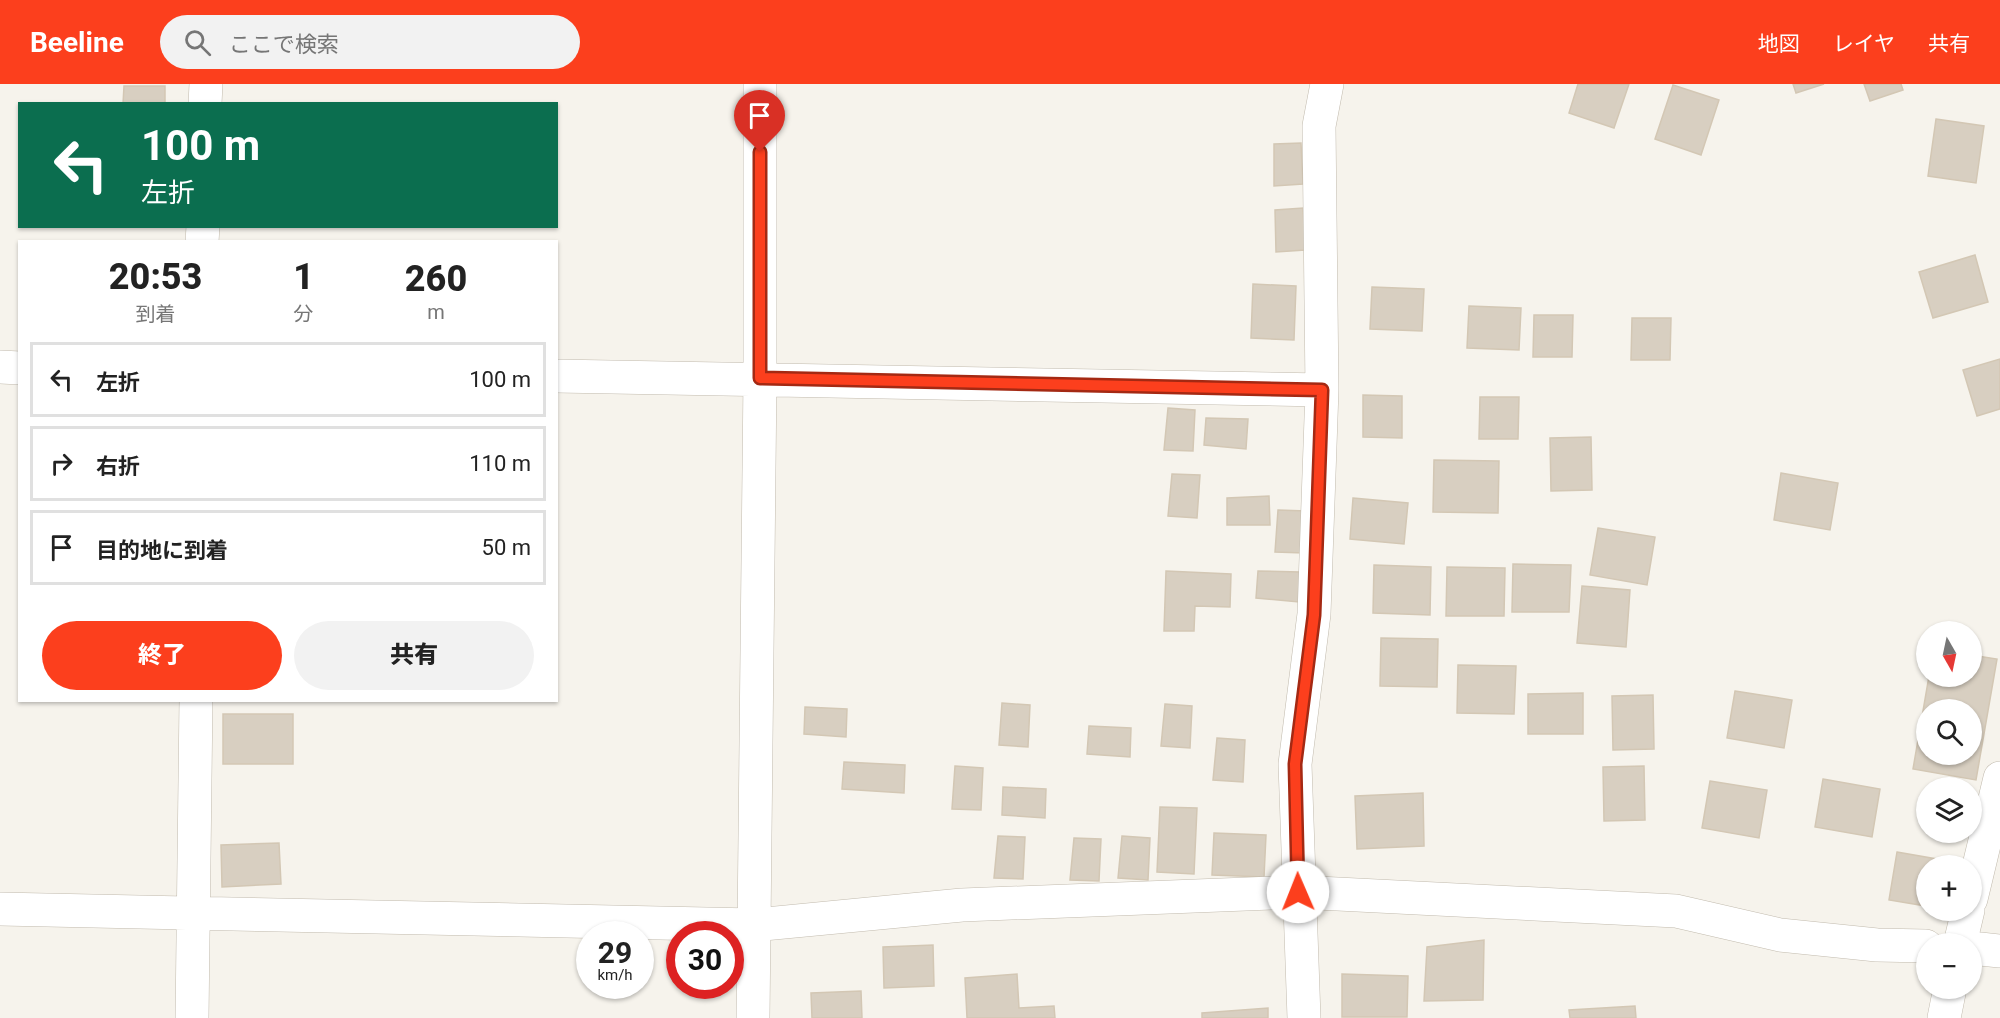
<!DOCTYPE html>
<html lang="ja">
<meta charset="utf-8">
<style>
body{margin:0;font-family:Roboto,"Noto Sans JP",sans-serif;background:#f2f2f2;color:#222;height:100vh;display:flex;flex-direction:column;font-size:22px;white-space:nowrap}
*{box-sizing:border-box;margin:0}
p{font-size:20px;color:#767676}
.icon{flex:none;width:33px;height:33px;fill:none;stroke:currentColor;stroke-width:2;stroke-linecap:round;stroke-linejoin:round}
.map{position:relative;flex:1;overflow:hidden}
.details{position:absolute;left:18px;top:156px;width:540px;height:462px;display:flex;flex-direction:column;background:#fff;border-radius:0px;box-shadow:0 2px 4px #0004}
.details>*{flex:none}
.top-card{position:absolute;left:18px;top:18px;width:540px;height:126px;border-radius:0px;box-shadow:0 2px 4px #0004;background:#0b6e4f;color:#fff;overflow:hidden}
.needle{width:39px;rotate:171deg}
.tools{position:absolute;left:1916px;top:537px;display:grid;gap:12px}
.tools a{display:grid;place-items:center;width:66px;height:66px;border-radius:50%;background:#fff;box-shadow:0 2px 4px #0004;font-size:30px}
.speed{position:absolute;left:576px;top:837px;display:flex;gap:12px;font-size:30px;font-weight:700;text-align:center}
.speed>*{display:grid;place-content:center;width:78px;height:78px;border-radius:50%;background:#fff;box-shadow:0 2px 4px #0004;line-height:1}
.speed small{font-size:15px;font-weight:400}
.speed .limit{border:9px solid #d22;background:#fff;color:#111}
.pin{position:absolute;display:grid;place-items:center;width:51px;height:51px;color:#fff;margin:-62px -26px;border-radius:50% 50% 50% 0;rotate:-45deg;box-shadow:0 0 6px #0007}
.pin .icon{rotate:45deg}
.me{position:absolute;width:66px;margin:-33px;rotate:359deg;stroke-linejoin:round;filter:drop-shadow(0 0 4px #0008)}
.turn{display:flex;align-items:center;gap:21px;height:126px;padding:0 24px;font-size:27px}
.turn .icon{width:78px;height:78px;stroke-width:2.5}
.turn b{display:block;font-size:42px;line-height:51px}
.eta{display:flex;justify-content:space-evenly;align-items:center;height:102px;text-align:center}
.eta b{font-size:36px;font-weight:800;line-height:42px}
.button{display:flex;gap:12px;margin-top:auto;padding:12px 24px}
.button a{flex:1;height:69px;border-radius:36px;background:#fc3f1d;color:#fff;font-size:24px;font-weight:800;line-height:69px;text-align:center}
.button a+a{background:#f2f2f2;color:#222}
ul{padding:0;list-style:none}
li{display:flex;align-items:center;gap:18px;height:75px;margin:0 12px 9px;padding:0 12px;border:3px solid #e0e0e0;border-radius:0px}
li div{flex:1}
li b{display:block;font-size:22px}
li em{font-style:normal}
header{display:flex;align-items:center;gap:36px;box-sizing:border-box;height:84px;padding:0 30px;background:#fc3f1d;color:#fff}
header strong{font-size:28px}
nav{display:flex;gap:33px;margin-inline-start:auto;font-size:21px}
.search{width:420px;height:54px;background:#f2f2f2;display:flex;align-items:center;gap:15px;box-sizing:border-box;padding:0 21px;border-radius:33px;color:#767676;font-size:22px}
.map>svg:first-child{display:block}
.building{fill:#d8cfc1;stroke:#d3c7b4;stroke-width:1.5;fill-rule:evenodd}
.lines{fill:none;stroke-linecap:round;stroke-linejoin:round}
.minor-casing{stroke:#c2bbae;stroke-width:34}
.minor{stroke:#fff;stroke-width:33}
.route-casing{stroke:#a42913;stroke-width:15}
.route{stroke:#fc3f1d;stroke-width:10}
</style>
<header>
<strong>Beeline</strong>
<div class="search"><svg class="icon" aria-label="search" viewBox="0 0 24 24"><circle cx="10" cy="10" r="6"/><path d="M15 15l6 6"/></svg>ここで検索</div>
<nav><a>地図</a><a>レイヤ</a><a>共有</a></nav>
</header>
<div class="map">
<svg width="2000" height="934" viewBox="0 0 2000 934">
<rect width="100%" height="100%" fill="#f6f3ec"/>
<path class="building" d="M1578 0H1629L1614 44 1569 29Z
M1793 0H1824L1796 9Z
M1864 0H1901L1903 6 1870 17Z
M1673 1 1719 16 1701 71 1655 55Z
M124 2H165V20H123Z
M1936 35 1984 42 1976 99 1928 92Z
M1301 59 1303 100 1274 102V60Z
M1303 124 1305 166 1276 168 1275 126Z
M1975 171 1988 218 1933 234 1919 188Z
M1253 200 1296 202 1294 256 1251 254Z
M1372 203 1424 205 1422 247 1370 245Z
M1469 222 1521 224 1519 266 1467 264Z
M1534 231H1573L1572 273H1533Z
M1632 234H1671L1670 276H1631Z
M2000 275V325L1977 332 1963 286Z
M1363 311 1402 312V354L1363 353Z
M1480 313H1519L1518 355H1479Z
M1168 324 1195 326 1193 367 1164 366Z
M1206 334 1248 335 1246 365 1204 361Z
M1591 353 1592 406 1551 407 1550 354Z
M1434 376 1499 377 1498 429 1433 428Z
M1781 389 1838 399 1830 446 1774 436Z
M1172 390 1200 391 1197 434 1168 432Z
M1269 412 1270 441H1227V414Z
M1353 414 1408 419 1404 460 1350 455Z
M1278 426 1306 427 1304 469 1275 468Z
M1598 444 1655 453 1647 501 1590 491Z
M1513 480 1571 481 1569 528H1512Z
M1374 481 1431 483 1430 531 1373 529Z
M1447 483 1505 484 1504 532H1446Z
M1166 487 1231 490 1230 523 1195 522 1194 547H1164Z
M1258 487 1300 488 1299 518 1256 514Z
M1582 502 1630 506 1626 563 1577 559Z
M1381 554 1438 555 1437 603 1380 602Z
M1971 571 1997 575 1976 696 1913 685 1929 592H1971ZM1926 626H1971V670H1926Z
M1458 581 1516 582 1514 630 1457 629Z
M1735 607 1792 616 1784 664 1727 654Z
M1583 609V650H1528V610Z
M1653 611 1654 665 1613 666 1612 612Z
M1002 619 1030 621 1028 663 999 661Z
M1165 620 1192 622 1190 664 1161 662Z
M805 623 847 625 846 653 804 650Z
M223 630H293V680H223Z
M1089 642 1131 644 1130 673 1087 670Z
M1217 654 1245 656 1243 698 1213 696Z
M844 678 905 681 904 709 842 705Z
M955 682 983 684 981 726 952 725Z
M1644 682 1645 736 1604 737 1603 683Z
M1823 695 1880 705 1872 753 1815 743Z
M1710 697 1767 706 1759 754 1702 744Z
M1003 703 1046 705 1045 734 1002 731Z
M1423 709 1424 762 1357 765 1355 712Z
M1160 723 1197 724 1194 790 1157 788Z
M1214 749 1266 751 1264 793 1212 791Z
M998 752 1025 753 1023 795 994 794Z
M1122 752 1150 754 1148 796 1118 794Z
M1074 754 1101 755 1099 797 1070 796Z
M279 759 281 800 222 803 221 761Z
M1897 768 1954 778V782H1926V822L1889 816Z
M1484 856 1483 916 1424 917 1427 863Z
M933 861 934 902 884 904 883 863Z
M1017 890 1019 924 1054 922 1055 934H967L965 894Z
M1342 890 1408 892 1407 933H1342Z
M861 907 862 934H812L811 909Z
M1635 922 1636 934H1570L1569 926Z
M1268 924V934H1202V929Z"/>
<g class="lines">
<defs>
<path id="minor" d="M205 20 206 0
M202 158 203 142
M0 283 20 284
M556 292 1322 306
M1971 815 2000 694
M0 825 754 841 962 821 1298 808 1676 827 1780 851 1877 861 1926 862
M1960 860 1968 826
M1971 864 2000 867
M192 934 196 616
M753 934 760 294V0
M1304 934 1295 680 1314 530 1322 306 1319 42 1327 0
M1944 934 1950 904"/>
</defs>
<use href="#minor" class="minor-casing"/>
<use href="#minor" class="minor"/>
</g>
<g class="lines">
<defs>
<path id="route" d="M760 68V294L1322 306 1314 531 1295 680 1298 808"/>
</defs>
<use href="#route" class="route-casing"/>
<use href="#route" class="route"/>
</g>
</svg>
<div class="tools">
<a><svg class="needle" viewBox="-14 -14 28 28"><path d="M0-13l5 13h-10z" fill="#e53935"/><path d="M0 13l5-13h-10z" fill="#767676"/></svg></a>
<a><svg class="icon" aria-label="search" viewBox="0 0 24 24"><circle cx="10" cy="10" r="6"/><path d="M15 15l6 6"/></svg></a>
<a><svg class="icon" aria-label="layers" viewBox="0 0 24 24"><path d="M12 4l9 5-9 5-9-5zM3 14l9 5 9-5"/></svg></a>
<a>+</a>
<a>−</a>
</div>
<div class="speed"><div>29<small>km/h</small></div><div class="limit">30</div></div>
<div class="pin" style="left:760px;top:68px;background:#d93025"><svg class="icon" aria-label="arrive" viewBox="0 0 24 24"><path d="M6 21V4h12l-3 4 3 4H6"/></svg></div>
<svg class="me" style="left:1298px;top:808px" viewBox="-20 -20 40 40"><circle r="19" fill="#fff"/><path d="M0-13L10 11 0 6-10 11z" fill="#fc3f1d"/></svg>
<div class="top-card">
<div class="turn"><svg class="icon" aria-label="left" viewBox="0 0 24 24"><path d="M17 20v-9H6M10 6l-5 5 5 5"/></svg><div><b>100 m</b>左折</div></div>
</div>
<section class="details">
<div class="eta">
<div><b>20:53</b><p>到着</p></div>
<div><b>1</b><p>分</p></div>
<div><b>260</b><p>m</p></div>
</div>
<ul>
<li><svg class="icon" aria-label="left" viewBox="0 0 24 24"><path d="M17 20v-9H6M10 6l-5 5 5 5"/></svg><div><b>左折</b></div><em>100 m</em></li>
<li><svg class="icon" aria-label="right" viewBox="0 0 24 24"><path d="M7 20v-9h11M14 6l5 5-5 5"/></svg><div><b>右折</b></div><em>110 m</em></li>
<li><svg class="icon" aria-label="arrive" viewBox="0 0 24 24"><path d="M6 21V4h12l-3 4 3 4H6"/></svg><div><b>目的地に到着</b></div><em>50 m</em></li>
</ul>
<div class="button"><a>終了</a><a>共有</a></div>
</section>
</div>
